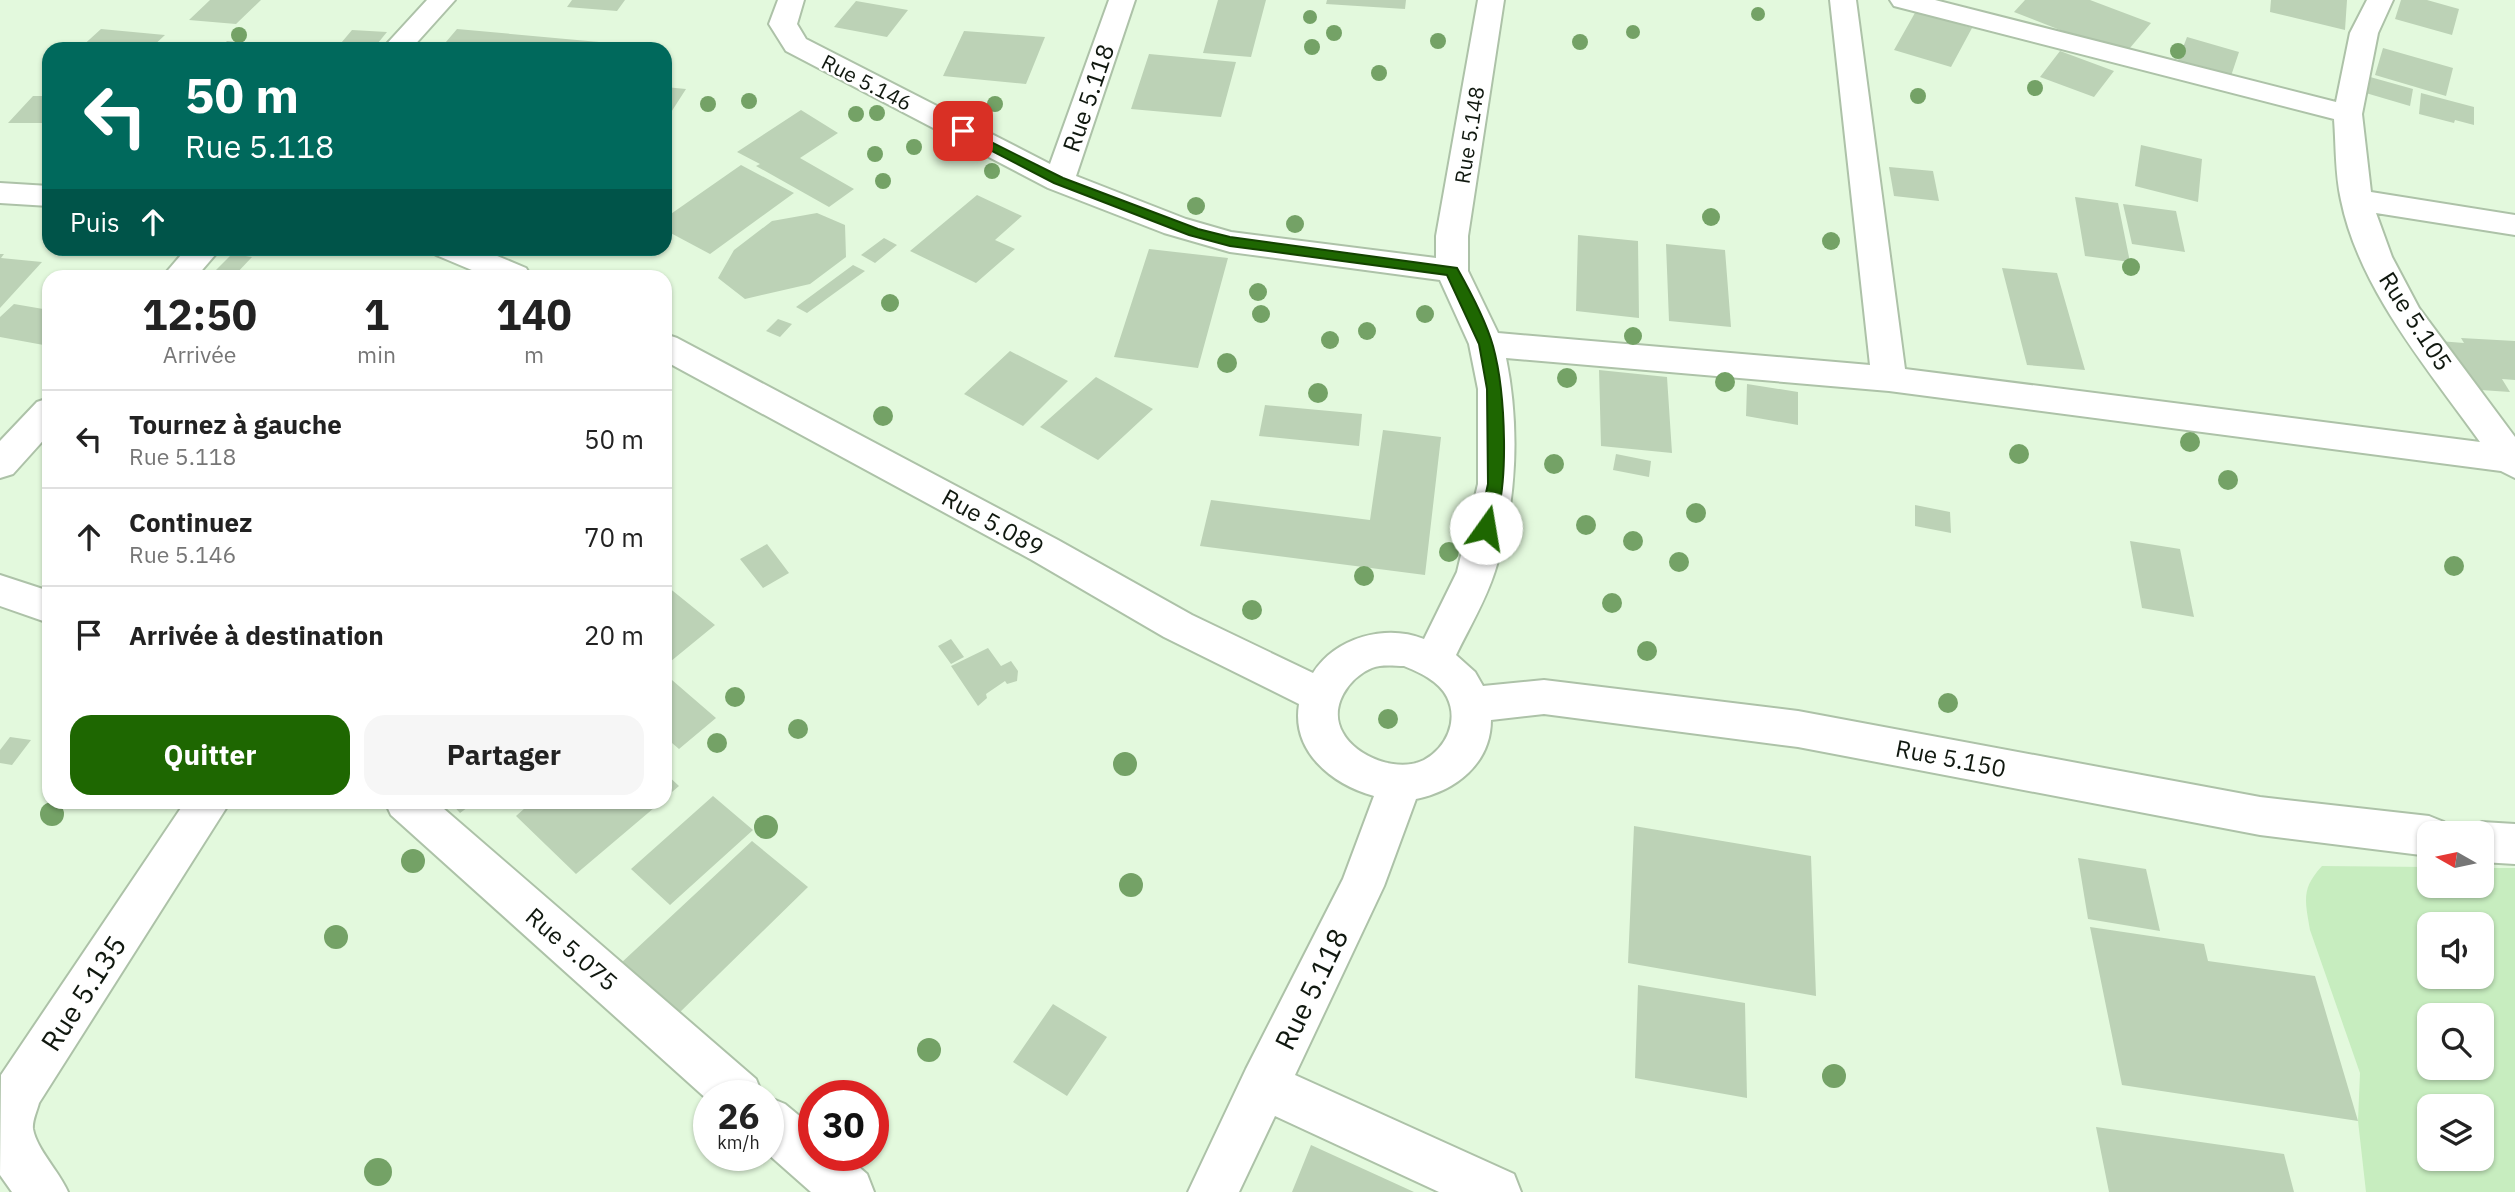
<!DOCTYPE html>
<html lang="fr">
<meta charset="utf-8">
<style>
body{margin:0;font-family:"IBM Plex Sans",sans-serif;background:#f6f6f6;color:#222;height:100vh;display:flex;flex-direction:column;font-size:26px;white-space:nowrap}
*{box-sizing:border-box;margin:0}
p{font-size:23px;color:#767676}
.icon{flex:none;width:38px;height:38px;fill:none;stroke:currentColor;stroke-width:2;stroke-linecap:round;stroke-linejoin:round}
.map{position:relative;flex:1;overflow:hidden}
.drawer{position:absolute;left:42px;top:270px;width:630px;height:539px;display:flex;flex-direction:column;background:#fff;border-radius:21px;box-shadow:0 2px 5px #0004}
.drawer>*{flex:none}
.banner{position:absolute;left:42px;top:42px;width:630px;height:214px;border-radius:21px;box-shadow:0 2px 5px #0004;background:#00695c;color:#fff;overflow:hidden}
.needle{width:46px;rotate:279deg}
.controls{position:absolute;left:2417px;top:821px;display:grid;gap:14px}
.controls a{display:grid;place-items:center;width:77px;height:77px;border-radius:14px;background:#fff;box-shadow:0 2px 5px #0004;font-size:35px}
.speed{position:absolute;left:693px;top:1080px;display:flex;gap:14px;font-size:35px;font-weight:700;text-align:center}
.speed>*{display:grid;place-content:center;width:91px;height:91px;border-radius:50%;background:#fff;box-shadow:0 2px 5px #0004;line-height:1}
.speed small{font-size:18px;font-weight:400}
.speed .limit{border:10px solid #d22;background:#fff;color:#111}
.pin{position:absolute;display:grid;place-items:center;width:60px;height:60px;color:#fff;margin:-30px;border-radius:14px;box-shadow:0 4px 10px #0006}
.me{position:absolute;width:77px;margin:-38px;rotate:13deg;stroke-linejoin:round;filter:drop-shadow(0 0 5px #0008)}
.turn{display:flex;align-items:center;gap:24px;height:147px;padding:0 28px;font-size:32px}
.turn .icon{width:91px;height:91px;stroke-width:2.5}
.turn b{display:block;font-size:49px;line-height:60px}
.then{display:flex;align-items:center;height:66px;padding:0 28px;background:#0003;gap:14px;font-size:26px}
.eta{display:flex;justify-content:space-evenly;align-items:center;height:119px;text-align:center}
.eta b{font-size:42px;font-weight:800;line-height:49px}
.primary-button{display:flex;gap:14px;margin-top:auto;padding:14px 28px}
.primary-button a{flex:1;height:80px;border-radius:21px;background:#1e6701;color:#fff;font-size:28px;font-weight:800;line-height:80px;text-align:center}
.primary-button a+a{background:#f6f6f6;color:#222}
ul{padding:0;list-style:none}
li{display:flex;align-items:center;gap:21px;height:98px;padding:0 28px;border-top:2px solid #e0e0e0}
li div{flex:1}
li b{display:block;font-size:26px}
li em{font-style:normal}
.map>svg:first-child{display:block}
.green{fill:#c7edbf;fill-rule:evenodd}
.building{fill:#bcd2b6}
.lines{fill:none;stroke-linecap:round;stroke-linejoin:round}
.minor-casing{stroke:#adc2a8;stroke-width:4}
.minor{fill:#fff;fill-rule:evenodd}
.tree{fill:#74a266}
.route{fill:#1e6701;stroke:#144301;stroke-width:2}
.labels{text-anchor:middle;dominant-baseline:central;stroke-width:5;stroke-linejoin:round;paint-order:stroke}
.far-street-label{font-size:21px;fill:#10180f;stroke:#fff}
.street-label{font-size:24px;fill:#10180f;stroke:#fff}
.near-street-label{font-size:28px;fill:#10180f;stroke:#fff}
</style>
<div class="map">
<svg width="2515" height="1192" viewBox="0 0 2515 1192">
<rect width="100%" height="100%" fill="#e3f9dd"/>
<path class="green" d="M2322 866 2429 867V886H2482V868H2515V1192H2366L2358 1121 2360 1073 2310 930C2305 900 2301 889 2322 866ZM2429 924H2482V976H2429ZM2429 1015H2482V1068H2429ZM2429 1106H2482V1158H2429Z"/>
<path class="building" d="M210 0H261L236 24 189 20Z
M572 0H625L617 11 567 7Z
M1218 0H1266L1251 57 1203 53Z
M1327 0H1406L1405 9 1326 4Z
M2025 0H2090L2151 23 2124 55 2014 12Z
M2271 0H2347L2345 30 2270 12Z
M2401 0H2427L2459 9 2452 35 2395 19Z
M856 1 908 10 887 37 834 27Z
M1916 11 1972 28 1951 67 1894 50Z
M101 29 165 35 150 49 94 47 79 49Z
M457 29 599 42 594 49H440Z
M352 30 387 32 373 49H336Z
M964 31 1045 37 1026 84 943 76Z
M2187 37 2239 52 2230 79 2177 63Z
M227 41 271 45 267 49H219Z
M2383 48 2453 68 2446 96 2375 75Z
M2060 51 2114 71 2094 97 2040 77Z
M1149 54 1236 62 1221 117 1131 109Z
M2363 75 2413 89 2410 106 2359 91Z
M665 87 686 89 668 117 665 116Z
M2421 93 2474 107V125L2455 120 2454 123 2419 114Z
M33 96H49V117L43 123H8Z
M801 110 838 133 800 158 854 189 829 207 756 166 760 164 737 152Z
M2141 145 2202 159 2198 202 2135 186Z
M741 165 794 193 710 254 665 230V218Z
M1889 167 1933 171 1939 201 1894 196Z
M977 195 1022 216 995 240 1015 249 976 283 910 251Z
M2075 197 2118 203 2130 262 2085 256Z
M2123 204 2176 211 2185 252 2132 244Z
M817 213 845 225 846 257 810 284 745 299 718 278 734 250 772 221Z
M1578 235 1638 241 1639 318 1576 311Z
M884 238 897 245 875 263 861 255Z
M1666 244 1725 250 1731 327 1669 321Z
M1149 249 1228 258 1198 368 1114 357Z
M0 254H4L1 258 42 262 0 308Z
M232 254 252 257 235 275 215 271Z
M853 265 865 271 807 313 796 307Z
M2002 268 2057 273 2085 370 2027 365Z
M14 304 49 310V346L0 337V317Z
M778 319 792 324 780 337 766 331Z
M2461 338 2515 341V380L2502 379 2510 392 2466 389 2439 341 2464 343Z
M1010 351 1068 381 1023 426 964 394Z
M1599 370 1667 377 1672 453 1601 446Z
M1096 377 1153 409 1098 460 1040 427Z
M1747 384 1798 392V425L1746 416Z
M1265 405 1362 414 1359 446 1259 436Z
M1383 430 1441 437 1425 575 1200 546 1211 500 1370 520Z
M1616 454 1651 461 1649 477 1613 470Z
M1915 505 1950 512 1951 533 1915 526Z
M2130 541 2180 549 2194 617 2142 608Z
M767 544 789 573 763 588 740 559Z
M668 587 715 625 665 666V589Z
M951 639 964 657 951 664 938 646Z
M988 648 1001 666 1011 661 1018 671 1017 681 1007 684 1005 681 986 694 987 698 978 706 951 666Z
M665 674 716 718 679 749 665 737Z
M10 737 31 740 12 765 0 763V750Z
M665 773 679 786 665 798Z
M713 796 753 830 670 905 631 869Z
M450 802H475L460 813Z
M518 802H661L576 874 516 816 525 808Z
M1634 826 1811 856 1816 996 1628 963Z
M752 841 808 887 676 1016 620 964Z
M2078 858 2146 869 2160 931 2088 919Z
M2090 927 2204 944 2208 961 2315 976 2358 1121 2122 1085Z
M1638 985 1745 1003 1747 1098 1635 1078Z
M1053 1004 1107 1037 1067 1096 1013 1062Z
M2096 1127 2284 1154 2294 1192H2109Z
M1311 1145 1414 1192H1292Z"/>
<g class="lines">
<defs>
<path id="minor" d="M427 0H455L411 49H382Z
M778 0H804L797 24 806 39 1050 164 1109 0H1135L1076 176 1186 219 1231 232 1436 258V236L1478 0H1504L1468 236V271L1498 333 1870 365 1830 0H1856L1905 369 2480 442C2428 369 2359 289 2341 200 2335 174 2336 145 2334 119L1894 6 1890 0H1935L2336 102 2350 33 2367 0H2393L2378 33 2362 114 2371 192 2515 215V235L2376 213 2392 257 2419 308 2515 437V478L2501 471 1889 391 1506 358C1520 427 1517 504 1495 571 1486 600 1469 628 1456 655L1475 672 1483 686 1544 680 1798 711 2260 797 2429 816 2444 822 2449 833H2429V856L2260 835 1798 747 1544 714 1491 720C1491 764 1455 791 1416 799L1384 886 1295 1075 1514 1174 1521 1192H1439L1275 1116 1239 1192H1188L1246 1069 1343 879 1374 796C1333 785 1291 752 1299 704L1164 637 1032 560 665 361V334L677 338 1058 540 1192 615 1313 673C1336 637 1386 624 1424 639L1457 572 1478 484V389L1469 344 1440 280 1230 252 1164 233 1048 188 786 51 769 24ZM1404 666C1419 672 1439 681 1447 697 1459 721 1446 748 1424 760 1398 773 1356 757 1343 733 1328 708 1348 678 1372 668 1382 664 1394 666 1404 666Z
M0 183 49 186V206L0 203Z
M187 248H221L197 276H163Z
M432 248H478L526 268 531 276H486L436 255Z
M49 398V434L13 474 0 478V441L37 402Z
M0 575 49 591V623L0 606Z
M185 802H230L39 1103C37 1111 32 1121 33 1129 37 1150 59 1171 68 1192H12L0 1175 1 1075Z
M385 802H436L756 1079 763 1096H709V1101L391 815Z
M2482 822 2515 824V864L2482 862V833H2464L2467 828Z
M768 1097 785 1104 814 1128V1155H845L867 1174 874 1192H811L768 1154Z"/>
</defs>
<use href="#minor" class="minor-casing"/>
<use href="#minor" class="minor"/>
</g>
<g class="tree">
<circle cx="1758" cy="14" r="7"/>
<circle cx="1310" cy="17" r="7"/>
<circle cx="1633" cy="32" r="7"/>
<circle cx="1334" cy="33" r="8"/>
<circle cx="239" cy="35" r="8"/>
<circle cx="1438" cy="41" r="8"/>
<circle cx="1580" cy="42" r="8"/>
<circle cx="1312" cy="47" r="8"/>
<circle cx="2178" cy="51" r="8"/>
<circle cx="1379" cy="73" r="8"/>
<circle cx="2035" cy="88" r="8"/>
<circle cx="1918" cy="96" r="8"/>
<circle cx="749" cy="101" r="8"/>
<circle cx="708" cy="104" r="8"/>
<circle cx="995" cy="104" r="8"/>
<circle cx="877" cy="113" r="8"/>
<circle cx="856" cy="114" r="8"/>
<circle cx="914" cy="147" r="8"/>
<circle cx="875" cy="154" r="8"/>
<circle cx="992" cy="171" r="8"/>
<circle cx="883" cy="181" r="8"/>
<circle cx="1196" cy="206" r="9"/>
<circle cx="1711" cy="217" r="9"/>
<circle cx="1295" cy="224" r="9"/>
<circle cx="1831" cy="241" r="9"/>
<circle cx="2131" cy="267" r="9"/>
<circle cx="1258" cy="292" r="9"/>
<circle cx="890" cy="303" r="9"/>
<circle cx="1261" cy="314" r="9"/>
<circle cx="1425" cy="314" r="9"/>
<circle cx="1367" cy="331" r="9"/>
<circle cx="1633" cy="336" r="9"/>
<circle cx="1330" cy="340" r="9"/>
<circle cx="1227" cy="363" r="10"/>
<circle cx="1567" cy="378" r="10"/>
<circle cx="1725" cy="382" r="10"/>
<circle cx="1318" cy="393" r="10"/>
<circle cx="883" cy="416" r="10"/>
<circle cx="2190" cy="442" r="10"/>
<circle cx="2019" cy="454" r="10"/>
<circle cx="1554" cy="464" r="10"/>
<circle cx="2228" cy="480" r="10"/>
<circle cx="1696" cy="513" r="10"/>
<circle cx="1586" cy="525" r="10"/>
<circle cx="1633" cy="541" r="10"/>
<circle cx="1449" cy="552" r="10"/>
<circle cx="1679" cy="562" r="10"/>
<circle cx="2454" cy="566" r="10"/>
<circle cx="1364" cy="576" r="10"/>
<circle cx="1612" cy="603" r="10"/>
<circle cx="1252" cy="610" r="10"/>
<circle cx="1647" cy="651" r="10"/>
<circle cx="735" cy="697" r="10"/>
<circle cx="1948" cy="703" r="10"/>
<circle cx="1388" cy="719" r="10"/>
<circle cx="798" cy="729" r="10"/>
<circle cx="717" cy="743" r="10"/>
<circle cx="1125" cy="764" r="12"/>
<circle cx="52" cy="814" r="12"/>
<circle cx="766" cy="827" r="12"/>
<circle cx="413" cy="861" r="12"/>
<circle cx="1131" cy="885" r="12"/>
<circle cx="336" cy="937" r="12"/>
<circle cx="929" cy="1050" r="12"/>
<circle cx="1834" cy="1076" r="12"/>
<circle cx="378" cy="1172" r="14"/>
</g>
<path class="route" d="M963 128 1063 178 1198 229 1230 237 1457 268C1470 291 1486 321 1493 346 1505 390 1511 491 1491 532H1480L1478 528 1488 484 1487 389 1479 344 1447 275 1230 246 1189 235 1054 183 959 134 957 131Z"/>
<g class="labels">
<g class="far-street-label">
<text transform="translate(867 82) rotate(27)">Rue 5.146</text>
<text transform="translate(1469 135) rotate(-81)">Rue 5.148</text>
</g>
<g class="street-label">
<text transform="translate(1088 98) rotate(-71)">Rue 5.118</text>
<text transform="translate(2416 321) rotate(57)">Rue 5.105</text>
<text transform="translate(993 522) rotate(29)">Rue 5.089</text>
<text transform="translate(1951 758) rotate(11)">Rue 5.150</text>
<text transform="translate(572 949) rotate(41)">Rue 5.075</text>
</g>
<g class="near-street-label">
<text transform="translate(1311 989) rotate(-64)">Rue 5.118</text>
<text transform="translate(83 993) rotate(-57)">Rue 5.135</text>
</g>
</g>
</svg>
<div class="controls">
<a><svg class="needle" viewBox="-14 -14 28 28"><path d="M0-13l5 13h-10z" fill="#e53935"/><path d="M0 13l5-13h-10z" fill="#767676"/></svg></a>
<a><svg class="icon" aria-label="sound" viewBox="0 0 24 24"><path d="M4 9h4l5-4v14l-5-4H4zM17 9q2 3 0 6"/></svg></a>
<a><svg class="icon" aria-label="search" viewBox="0 0 24 24"><circle cx="10" cy="10" r="6"/><path d="M15 15l6 6"/></svg></a>
<a><svg class="icon" aria-label="layers" viewBox="0 0 24 24"><path d="M12 4l9 5-9 5-9-5zM3 14l9 5 9-5"/></svg></a>
</div>
<div class="speed"><div>26<small>km/h</small></div><div class="limit">30</div></div>
<div class="pin" style="left:963px;top:131px;background:#d93025"><svg class="icon" aria-label="arrive" viewBox="0 0 24 24"><path d="M6 21V4h12l-3 4 3 4H6"/></svg></div>
<svg class="me" style="left:1486px;top:528px" viewBox="-20 -20 40 40"><circle r="19" fill="#fff"/><path d="M0-13L10 11 0 6-10 11z" fill="#1e6701"/></svg>
<div class="banner">
<div class="turn"><svg class="icon" aria-label="left" viewBox="0 0 24 24"><path d="M17 20v-9H6M10 6l-5 5 5 5"/></svg><div><b>50 m</b>Rue 5.118</div></div>
<div class="then">Puis<svg class="icon" aria-label="ahead" viewBox="0 0 24 24"><path d="M12 20V5M6 11l6-6 6 6"/></svg></div>
</div>
<section class="drawer">
<div class="eta">
<div><b>12:50</b><p>Arrivée</p></div>
<div><b>1</b><p>min</p></div>
<div><b>140</b><p>m</p></div>
</div>
<ul>
<li><svg class="icon" aria-label="left" viewBox="0 0 24 24"><path d="M17 20v-9H6M10 6l-5 5 5 5"/></svg><div><b>Tournez à gauche</b><p>Rue 5.118</p></div><em>50 m</em></li>
<li><svg class="icon" aria-label="ahead" viewBox="0 0 24 24"><path d="M12 20V5M6 11l6-6 6 6"/></svg><div><b>Continuez</b><p>Rue 5.146</p></div><em>70 m</em></li>
<li><svg class="icon" aria-label="arrive" viewBox="0 0 24 24"><path d="M6 21V4h12l-3 4 3 4H6"/></svg><div><b>Arrivée à destination</b></div><em>20 m</em></li>
</ul>
<div class="primary-button"><a>Quitter</a><a>Partager</a></div>
</section>
</div>
